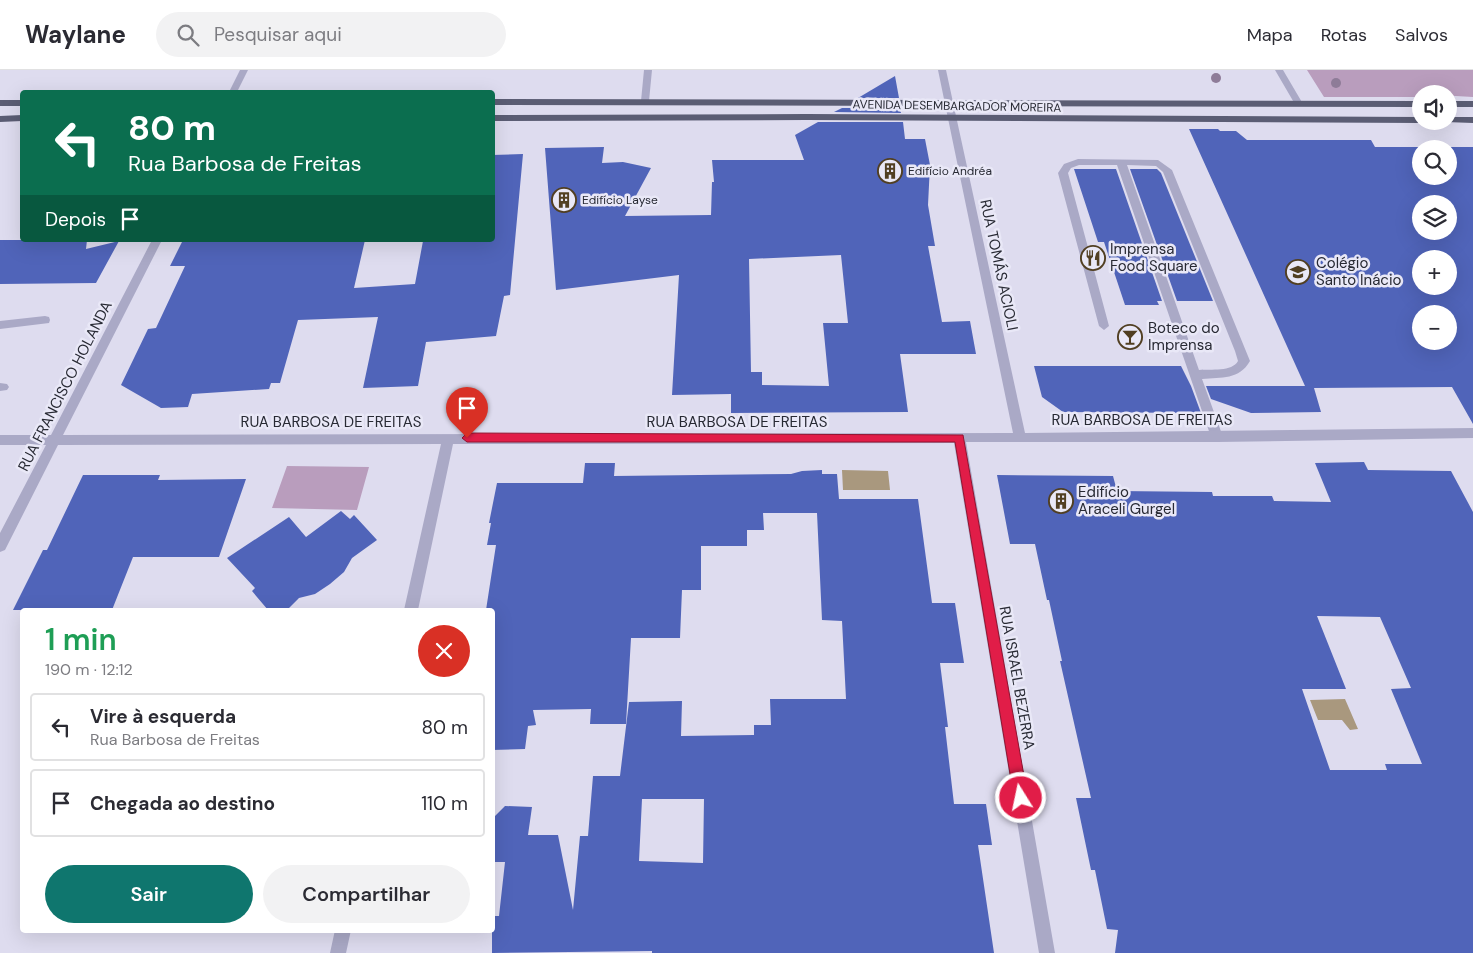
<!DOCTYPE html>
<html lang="pt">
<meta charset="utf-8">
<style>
body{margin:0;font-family:"DM Sans",sans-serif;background:#f2f2f3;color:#2b2b33;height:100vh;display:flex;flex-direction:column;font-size:19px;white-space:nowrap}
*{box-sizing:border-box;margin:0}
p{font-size:16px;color:#7c7c81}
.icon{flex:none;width:28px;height:28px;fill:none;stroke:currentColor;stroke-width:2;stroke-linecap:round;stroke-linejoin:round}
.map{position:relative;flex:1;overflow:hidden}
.panel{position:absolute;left:20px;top:538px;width:475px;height:325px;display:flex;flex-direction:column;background:#fff;border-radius:5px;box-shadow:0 5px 20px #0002}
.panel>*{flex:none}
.banner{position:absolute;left:20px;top:20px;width:475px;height:152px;border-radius:5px;box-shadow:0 5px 20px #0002;background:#0b6e4f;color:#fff;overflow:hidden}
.tools{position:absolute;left:1412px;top:15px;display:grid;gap:10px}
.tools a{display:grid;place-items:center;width:45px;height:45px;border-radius:50%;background:#fff;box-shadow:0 5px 20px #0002;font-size:25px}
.pin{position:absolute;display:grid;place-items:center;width:42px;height:42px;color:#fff;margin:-51px -21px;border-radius:50% 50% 50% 0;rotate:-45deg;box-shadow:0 0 5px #0007}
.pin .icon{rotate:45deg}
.me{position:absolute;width:55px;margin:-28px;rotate:350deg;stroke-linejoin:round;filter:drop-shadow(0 0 4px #0008)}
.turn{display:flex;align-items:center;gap:18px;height:105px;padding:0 25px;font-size:22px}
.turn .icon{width:65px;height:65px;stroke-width:2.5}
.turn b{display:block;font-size:35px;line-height:42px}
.then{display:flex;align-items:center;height:48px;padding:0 25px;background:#0003;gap:10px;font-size:19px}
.round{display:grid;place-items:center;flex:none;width:52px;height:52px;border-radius:26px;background:#f2f2f3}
.summary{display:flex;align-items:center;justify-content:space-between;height:85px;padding:0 25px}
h1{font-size:30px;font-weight:600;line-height:38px;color:#1e9e55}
.cta{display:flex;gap:10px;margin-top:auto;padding:10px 25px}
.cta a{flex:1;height:58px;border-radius:30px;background:#0f766e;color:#fff;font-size:20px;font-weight:600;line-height:58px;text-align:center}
.cta a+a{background:#f2f2f3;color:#2b2b33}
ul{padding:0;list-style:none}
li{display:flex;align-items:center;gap:15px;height:68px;margin:0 10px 8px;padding:0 15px;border:2px solid #e1e1e2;border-radius:5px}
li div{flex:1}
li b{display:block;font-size:19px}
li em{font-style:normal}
header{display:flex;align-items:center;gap:30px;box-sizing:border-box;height:70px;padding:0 25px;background:#fff;border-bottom:1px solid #e1e1e2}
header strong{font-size:24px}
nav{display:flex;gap:28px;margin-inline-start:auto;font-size:18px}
.search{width:350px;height:45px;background:#f2f2f3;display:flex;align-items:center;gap:12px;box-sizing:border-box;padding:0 18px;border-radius:28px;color:#7c7c81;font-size:19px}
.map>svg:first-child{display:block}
.green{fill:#b99dbd}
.water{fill:#a9987e}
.building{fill:#5064b9;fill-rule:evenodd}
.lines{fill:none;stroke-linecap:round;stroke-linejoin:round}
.service{fill:#aaa9c6;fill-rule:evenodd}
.minor{fill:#aaa9c6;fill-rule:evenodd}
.primary{fill:#5b5d74;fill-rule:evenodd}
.tree{fill:#8e7c98}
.route{fill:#e11d48;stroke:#92132f}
.labels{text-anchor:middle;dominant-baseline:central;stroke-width:5;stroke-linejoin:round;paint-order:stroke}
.far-street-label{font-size:12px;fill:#282a34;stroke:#e9e8f7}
.far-poi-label{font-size:12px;fill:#282a34;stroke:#e9e8f7;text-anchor:start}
.poi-label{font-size:15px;fill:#282a34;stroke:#e9e8f7;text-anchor:start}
.street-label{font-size:15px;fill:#282a34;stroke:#e9e8f7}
</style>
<header>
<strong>Waylane</strong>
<div class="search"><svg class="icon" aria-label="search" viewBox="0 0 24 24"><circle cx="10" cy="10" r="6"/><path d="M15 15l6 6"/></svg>Pesquisar aqui</div>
<nav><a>Mapa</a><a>Rotas</a><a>Salvos</a></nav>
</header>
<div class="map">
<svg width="1473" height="883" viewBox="0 0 1473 883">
<rect width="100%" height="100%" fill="#dedcef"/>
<path class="green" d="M1307 0H1473V27L1421 24V27H1324Z
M287 396 369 397 357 440 272 438Z"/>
<path class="water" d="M842 400 888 401 890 420H843Z
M1345 629 1358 659 1350 660 1342 650H1318L1310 630Z"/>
<path class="building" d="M895 6 899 28H858Z
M842 38H900L901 43 834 42Z
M818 52H903L905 69H925L930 95 928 135 935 176H928L942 252 970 251 976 284H900L908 342 731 343V324L672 325 679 205 556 220 545 78 604 77 602 93 623 92 651 98 625 146 711 145 712 112H714L712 90H804L795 65ZM841 185 848 253H823L829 316 762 315V302H751L749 189Z
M1189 59H1218L1220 61H1236L1247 70H1371L1375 77H1473V354L1452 317 1314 318 1321 342 1251 343 1211 329 1206 316H1305ZM1421 79H1449V106H1421ZM1421 134H1449V161H1421ZM1421 189H1449V216H1421ZM1421 244H1449V271H1421Z
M523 84 510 225 504 226 496 266 426 272 418 316 363 318 378 247 298 250 280 313H271L269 319 192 324 188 337 161 338 121 315 148 259 156 258 185 196H170L183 170H365L354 218 415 214 423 171 492 170V85Z
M1074 99H1116L1162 231H1157L1159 235H1125L1104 172H1098Z
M1130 99H1157L1161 103 1213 231H1177Z
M0 170H87L86 179 119 171 96 213 0 214Z
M1034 296H1181L1191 316 1201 343 1063 342 1042 327Z
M1364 392 1368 400 1451 401 1473 442V883H1115L1118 860 1107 859 1095 800H1091L1076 728H1091L1060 591H1062L1049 530H1047L1035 474H1010L997 405 1113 406 1117 421 1212 422 1213 426H1272L1274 431 1331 432 1315 393ZM1317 546 1380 547 1411 618 1391 619 1422 694H1385L1387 700H1330L1302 619H1346Z
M585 393H615L614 406 791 404 802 401 822 400V404H837L839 429H918L932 533H955L964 593H940L948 657H945L954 734H986L992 775H978L994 883H652V881L492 883V846H499L505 792H492V749L505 736 532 737 528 765H558L573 840 580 766H588L593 706H620L629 632 682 631 681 666 754 665V655H771L770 629H846L842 551 822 550 817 443H763L764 460H747V476H701V520H682L680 568H631L626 654H590L591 639 533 640 536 655 528 656 525 679 492 680V540H486L496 475H487L491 453H489L497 413H583ZM642 729H704L703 793 639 791Z
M83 405H160L158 410 246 409 219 487H133L112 540H13L43 480H47Z
M341 441 350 449 354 445 377 470 352 488 344 502 330 514 315 524 299 528 287 540H268L252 521 255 518 227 488 289 447 306 467Z"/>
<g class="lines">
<path class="service" d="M1078 89 1158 90 1172 100 1250 291C1239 310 1222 307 1202 309L1223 367 1221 370H1213L1211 367 1117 95H1079L1071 98 1068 103 1109 256 1104 260 1099 256 1058 103 1064 94ZM1127 95 1156 96 1163 102 1235 281 1238 291C1232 302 1211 299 1199 300Z
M45 246 49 247 50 250 49 253 0 259V251Z
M0 313 7 314 9 317 7 320 0 321Z"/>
<path class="minor" d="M240 0H248L237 22H229Z
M644 0H652L649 31 645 34 641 31Z
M938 0H946L1025 363 1473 358V368L1217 372H966L1055 883H1039L954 373 453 374 418 540H404L441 374 58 375 5 480 0 482V463L46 375H0V365H51L152 170H162L63 365 1013 363Z
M1275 0H1283L1303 34 1302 36H1296Z
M335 860H351L346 883H330Z"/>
<path class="primary" d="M492 29 1421 31V37L492 35Z
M0 30H22V36H0Z
M1449 31H1473V37H1449Z
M806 44 1421 47V51H1425L1421 53 806 50 492 51V45Z
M22 45V51L0 52V46Z
M1449 47H1473V53L1446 52 1449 51Z"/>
</g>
<g class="tree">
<circle cx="1216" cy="8" r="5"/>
<circle cx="1336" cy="13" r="5"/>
</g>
<path class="route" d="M467 363 963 365 1028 728 1026 732 1021 734 1016 732 1014 728 955 372H467L462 368Z"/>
<defs>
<symbol id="building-ring" viewBox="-11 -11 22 22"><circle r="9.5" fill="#e9e8f7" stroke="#513f22" stroke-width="1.5"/><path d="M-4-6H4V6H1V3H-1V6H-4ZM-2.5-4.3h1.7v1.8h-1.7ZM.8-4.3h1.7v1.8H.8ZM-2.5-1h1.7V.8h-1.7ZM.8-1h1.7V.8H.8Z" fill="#513f22"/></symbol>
<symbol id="restaurant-ring" viewBox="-11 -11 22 22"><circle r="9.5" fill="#e9e8f7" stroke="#513f22" stroke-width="1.5"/><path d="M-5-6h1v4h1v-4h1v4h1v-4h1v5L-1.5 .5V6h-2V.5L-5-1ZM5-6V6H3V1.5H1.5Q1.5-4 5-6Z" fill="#513f22"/></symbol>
<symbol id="school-ring" viewBox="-11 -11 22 22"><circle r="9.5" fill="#e9e8f7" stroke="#513f22" stroke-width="1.5"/><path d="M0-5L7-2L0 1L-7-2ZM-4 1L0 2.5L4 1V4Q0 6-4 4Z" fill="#513f22"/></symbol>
<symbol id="bar-ring" viewBox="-11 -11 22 22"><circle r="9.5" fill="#e9e8f7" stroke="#513f22" stroke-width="1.5"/><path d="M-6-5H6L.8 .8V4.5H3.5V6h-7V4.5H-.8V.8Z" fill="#513f22"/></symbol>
</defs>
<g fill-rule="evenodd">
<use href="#building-ring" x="876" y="87" width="28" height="28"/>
<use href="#building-ring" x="550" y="116" width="28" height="28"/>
<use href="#restaurant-ring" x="1079" y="174" width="28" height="28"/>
<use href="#school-ring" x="1284" y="188" width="28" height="28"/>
<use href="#bar-ring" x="1116" y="253" width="28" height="28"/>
<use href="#building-ring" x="1047" y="417" width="28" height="28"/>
</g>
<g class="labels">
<g class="far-street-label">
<text transform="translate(957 36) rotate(1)">AVENIDA DESEMBARGADOR MOREIRA</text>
</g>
<g class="far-poi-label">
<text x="908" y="101">Edifício Andréa</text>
<text x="582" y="130">Edifício Layse</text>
</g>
<g class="poi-label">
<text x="1110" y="179">Imprensa<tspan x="1110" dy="17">Food Square</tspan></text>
<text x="1316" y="193">Colégio<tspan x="1316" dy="17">Santo Inácio</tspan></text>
<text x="1148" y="258">Boteco do<tspan x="1148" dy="17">Imprensa</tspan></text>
<text x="1078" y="422">Edifício<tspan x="1078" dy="17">Araceli Gurgel</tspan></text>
</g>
<g class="street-label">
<text transform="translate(999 195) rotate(78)">RUA TOMÁS ACIOLI</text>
<text transform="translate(65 316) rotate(-63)">RUA FRANCISCO HOLANDA</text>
<text x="1142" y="350">RUA BARBOSA DE FREITAS</text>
<text x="331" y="352">RUA BARBOSA DE FREITAS</text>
<text x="737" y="352">RUA BARBOSA DE FREITAS</text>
<text transform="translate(1017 608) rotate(80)">RUA ISRAEL BEZERRA</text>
</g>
</g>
</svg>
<div class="tools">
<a><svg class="icon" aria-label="sound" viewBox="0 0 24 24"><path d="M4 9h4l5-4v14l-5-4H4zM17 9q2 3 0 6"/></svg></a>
<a><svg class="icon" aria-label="search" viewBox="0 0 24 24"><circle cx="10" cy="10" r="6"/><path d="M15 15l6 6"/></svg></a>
<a><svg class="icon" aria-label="layers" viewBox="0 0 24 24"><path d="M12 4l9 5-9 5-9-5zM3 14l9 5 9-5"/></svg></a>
<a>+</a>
<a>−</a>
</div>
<div class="pin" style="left:467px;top:368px;background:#d93025"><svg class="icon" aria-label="arrive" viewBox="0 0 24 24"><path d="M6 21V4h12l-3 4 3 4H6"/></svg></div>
<svg class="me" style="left:1021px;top:728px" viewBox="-20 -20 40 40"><circle r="17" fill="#e11d48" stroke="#fff" stroke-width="3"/><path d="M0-11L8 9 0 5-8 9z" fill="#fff"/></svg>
<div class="banner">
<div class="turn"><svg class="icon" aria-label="left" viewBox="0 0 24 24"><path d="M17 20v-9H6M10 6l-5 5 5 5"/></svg><div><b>80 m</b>Rua Barbosa de Freitas</div></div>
<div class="then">Depois<svg class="icon" aria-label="arrive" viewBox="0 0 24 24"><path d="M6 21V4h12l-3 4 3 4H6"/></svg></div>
</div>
<section class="panel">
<div class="summary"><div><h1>1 min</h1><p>190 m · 12:12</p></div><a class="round" style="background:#d93025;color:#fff"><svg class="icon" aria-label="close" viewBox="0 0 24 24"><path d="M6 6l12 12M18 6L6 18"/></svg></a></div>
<ul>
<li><svg class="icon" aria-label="left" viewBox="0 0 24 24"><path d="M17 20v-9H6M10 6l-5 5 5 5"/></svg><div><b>Vire à esquerda</b><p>Rua Barbosa de Freitas</p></div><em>80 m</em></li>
<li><svg class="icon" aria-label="arrive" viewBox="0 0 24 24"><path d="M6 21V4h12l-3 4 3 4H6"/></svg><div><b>Chegada ao destino</b></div><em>110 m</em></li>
</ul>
<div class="cta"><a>Sair</a><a>Compartilhar</a></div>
</section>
</div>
